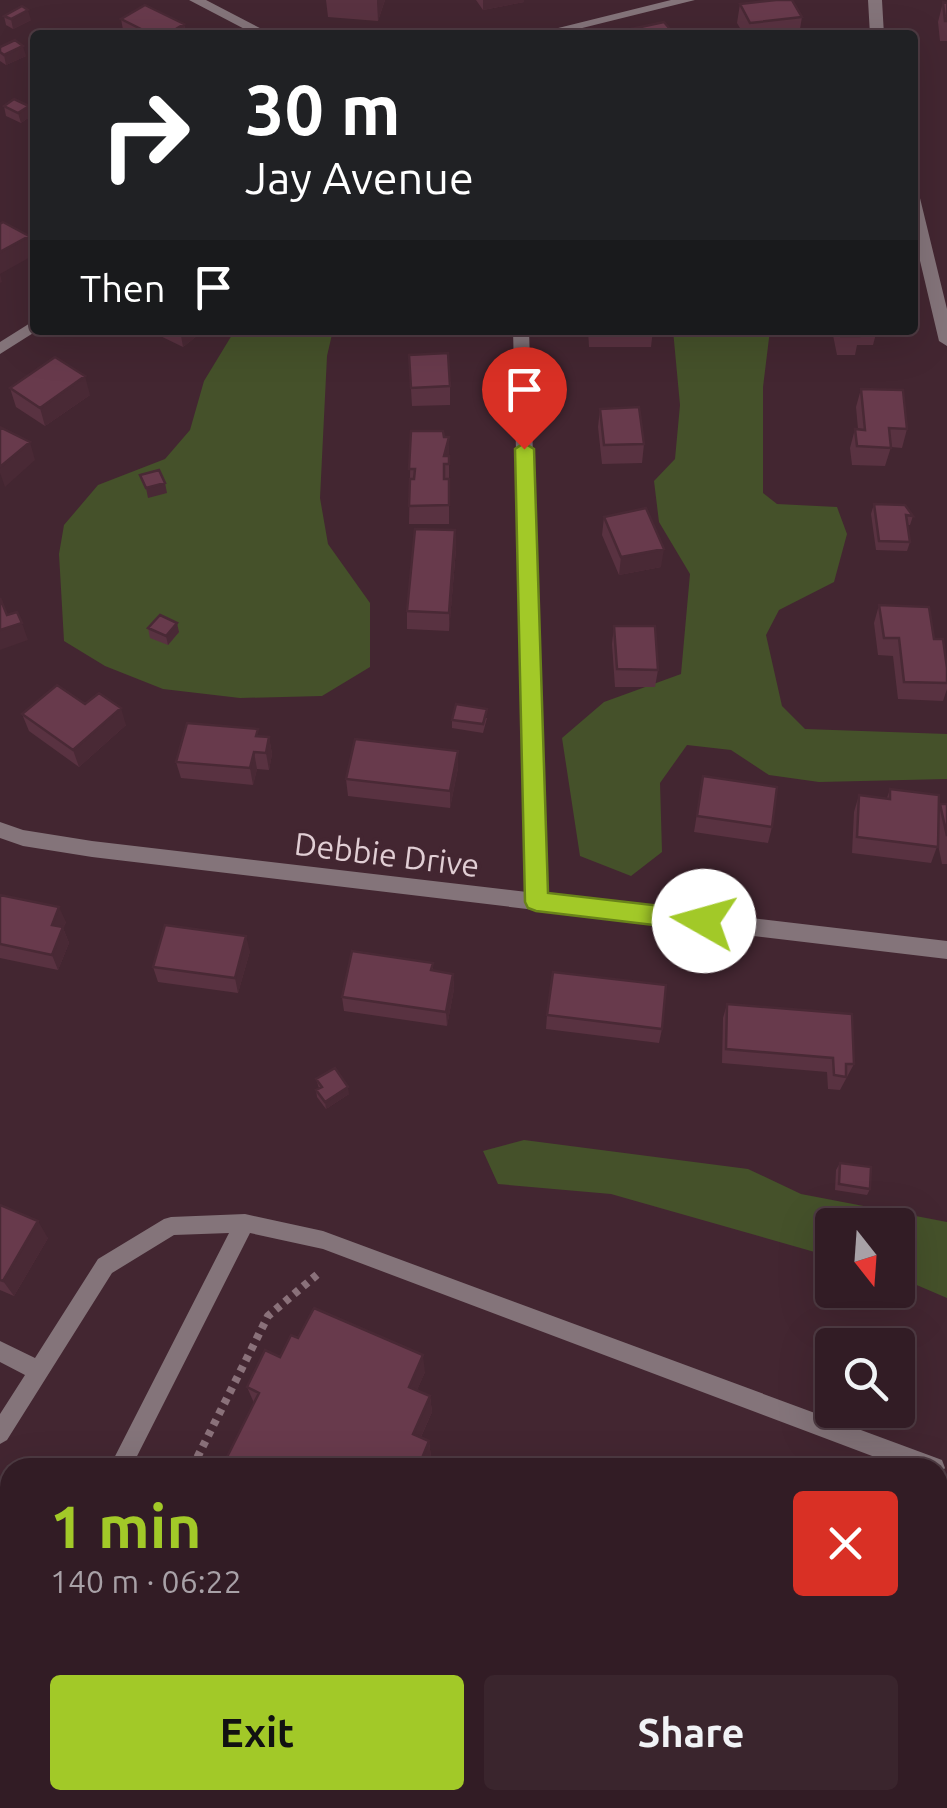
<!DOCTYPE html>
<meta charset="utf-8">
<style>
body{margin:0;font-family:Ubuntu,sans-serif;background:#3a252d;color:#f1f3f6;height:100vh;display:flex;flex-direction:column;font-size:38px;white-space:nowrap}
*{box-sizing:border-box;margin:0}
p{font-size:32px;color:#a8a1a7}
.icon{flex:none;width:55px;height:55px;fill:none;stroke:currentColor;stroke-width:2;stroke-linecap:round;stroke-linejoin:round}
.map{position:relative;flex:1;overflow:hidden}
.sheet{position:absolute;left:0px;top:1458px;width:948px;height:352px;display:flex;flex-direction:column;background:#321c25;border-radius:30px 30px 0 0;box-shadow:0 10px 40px #0002,0 0 0 2px #4d3a42}
.sheet>*{flex:none}
.top-card{position:absolute;left:30px;top:30px;width:888px;height:305px;border-radius:10px;box-shadow:0 10px 40px #0002,0 0 0 2px #4d3a42;background:#202124;color:#fff;overflow:hidden}
.needle{width:65px;rotate:163deg}
.tools{position:absolute;left:815px;top:1208px;display:grid;gap:20px}
.tools a{display:grid;place-items:center;width:100px;height:100px;border-radius:10px;background:#321c25;box-shadow:0 10px 40px #0002,0 0 0 2px #4d3a42;font-size:50px}
.pin{position:absolute;display:grid;place-items:center;width:85px;height:85px;color:#fff;margin:-102px -42px;border-radius:50% 50% 50% 0;rotate:-45deg;box-shadow:0 0 10px #0007}
.pin .icon{rotate:45deg}
.me{position:absolute;width:110px;margin:-55px;rotate:277deg;stroke-linejoin:round;filter:drop-shadow(0 0 8px #0008)}
.turn{display:flex;align-items:center;gap:35px;height:210px;padding:0 50px;font-size:45px}
.turn .icon{width:130px;height:130px;stroke-width:2.5}
.turn b{display:block;font-size:70px;line-height:85px}
.then{display:flex;align-items:center;height:95px;padding:0 50px;background:#0003;gap:20px;font-size:38px}
.round{display:grid;place-items:center;flex:none;width:105px;height:105px;border-radius:10px;background:#3a252d}
.headline{display:flex;align-items:center;justify-content:space-between;height:170px;padding:0 50px}
h1{font-size:60px;font-weight:700;line-height:75px;color:#a2c928}
.button{display:flex;gap:20px;margin-top:auto;padding:20px 50px}
.button a{flex:1;height:115px;border-radius:10px;background:#a2c928;color:#111;font-size:40px;font-weight:700;line-height:115px;text-align:center}
.button a+a{background:#3a252d;color:#f1f3f6}
.map>svg:first-child{display:block}
.green{fill:#45512a}
.lines{fill:none;stroke-linecap:round;stroke-linejoin:round}
.path{stroke:#8a717a;stroke-width:8;stroke-dasharray:6 6;stroke-linecap:butt}
.lane{fill:#84747a;fill-rule:evenodd}
.street{fill:#84747a;fill-rule:evenodd}
.wall{fill:#593241}
.shaded-wall{fill:#492935}
.building{fill:#683a4c;stroke:#492935;stroke-width:2.5}
.route{fill:#a2c928;stroke:#69831a;stroke-width:2.5}
.labels{text-anchor:middle;dominant-baseline:central;stroke-width:8;stroke-linejoin:round;paint-order:stroke}
.street-label{font-size:32px;fill:#e1ced4;stroke:#432631}
</style>
<div class="map">
<svg width="947" height="1808" viewBox="0 0 947 1808">
<rect width="100%" height="100%" fill="#432631"/>
<path class="green" d="M235 330H333L327 356 320 498 328 544 370 603V667L322 696 240 698 163 689 105 666 64 641 59 554 64 525 98 485 165 459 190 430 204 381Z
M673 330H770L763 387V493L777 504 837 507 847 534 834 582 779 610 766 635 782 706 805 729 947 734V779L819 782 769 775 731 750 687 745 660 783 662 852 631 876 580 856 562 738 604 702 681 674 690 574 659 522 654 481 675 459 680 405Z
M524 1140 748 1169 801 1194 947 1222V1298L898 1277V1225H832V1257L611 1194 498 1184 483 1151Z
M349 1800H930L936 1808H342Z"/>
<g class="lines">
<path class="path" d="M192 1468 268 1316 319 1273
M21 1808 25 1800"/>
<path class="lane" d="M245 1214 323 1231 934 1457 942 1460 945 1468 938 1477V1468H904L323 1249 250 1233 131 1468H109L229 1233 174 1235 112 1273 7 1440 0 1444V1414L25 1375 0 1362V1341L35 1358 98 1259 164 1219 171 1217Z
M10 1667V1701L0 1708V1674Z"/>
<path class="street" d="M189 0H206L273 35H256Z
M671 0H695L554 35H530Z
M868 0H882L884 35H870Z
M912 190 919 194 947 309V346L939 341 912 227Z
M35 320V330H38L0 354V342Z
M513 330H529L547 894 947 941V959L92 857 23 846 0 838V822L23 830 92 841 527 892Z"/>
</g>
<path class="wall" d="M326 0H385L378 21 328 17Z
M476 0H524V2L483 10Z
M943 2 947 3V41H940L938 22Z
M740 4 802 17 799 35H744L737 23Z
M4 16 31 20 13 29 6 25Z
M121 19 184 24 186 35H124Z
M0 47 26 56 6 65 0 61Z
M4 106H29L31 116 21 123 6 116Z
M148 330H202L203 331 183 347Z
M588 330H653L651 347H589Z
M832 330H877L873 345H857L855 355H837Z
M409 355 450 386V405L412 406Z
M10 388 90 395 45 426 16 407Z
M861 389 907 429 902 448 891 447 885 466 852 465 850 448 855 429H858L856 407Z
M600 409 644 444 642 463 602 464 598 427Z
M411 431 449 437V524H409Z
M874 504 913 516 910 525H907L910 542 907 551 876 550 871 514Z
M604 517 661 567 619 575 602 535Z
M455 530 456 549 449 631 407 629V611Z
M879 605 934 639 947 668V689L943 701 898 699 893 656 878 655 874 623Z
M614 626 658 670 655 687H615L612 644Z
M148 628 179 632 168 645 150 638Z
M85 704 126 725 79 767 29 731 22 714Z
M487 718 483 733 452 728V720Z
M259 736 269 737 272 754 269 770 257 769 253 785 181 778 176 762Z
M458 751V768L450 808 348 796 346 779Z
M703 776 772 827 768 843 694 832Z
M890 789 939 809 940 804H947V864H942L938 844 931 863 852 853 854 812 859 795 887 798Z
M0 895 66 922 63 928 69 943 58 970 0 958Z
M250 951 238 993 158 982 153 967Z
M433 963V971L453 974 454 989 447 1026 344 1011 342 997Z
M727 1004 854 1064 840 1090 828 1089 827 1072 722 1063 723 1018Z
M547 1015 662 1029 659 1043 546 1029Z
M316 1079 349 1094 326 1109 317 1097 316 1090 319 1088Z
M840 1163 870 1189 867 1195 835 1190 836 1170Z
M0 1205 48 1238 14 1296 0 1290Z
M298 1338 425 1372 417 1390 430 1396 432 1412 421 1437 429 1441 431 1457 426 1468H199L222 1467 254 1403 247 1387Z"/>
<path class="shaded-wall" d="M377 0H385L378 21 377 2Z
M483 0H524V2L483 10Z
M28 10 31 20 13 29 11 19Z
M184 24 186 35H166Z
M23 46 26 56 6 65 4 55Z
M29 106 31 116 21 123 18 113Z
M29 236 34 255 0 274 2 282 0 283V252Z
M180 330H202L203 331 183 347Z
M85 376 90 395 45 426 40 408Z
M449 437V456H444Z
M30 442 35 460 5 487 0 473V467Z
M165 483 167 493 148 498 146 488Z
M455 530 456 549 449 631V613Z
M664 549 661 567 619 575 621 557Z
M22 623 28 640 0 650V630Z
M177 623 179 632 168 645 166 636Z
M121 708 126 725 79 767 73 750Z
M269 737 272 754 269 770 266 753Z
M458 751V768L450 808V791Z
M254 752 257 769 253 785 250 768Z
M59 907 66 922 63 928 69 943 58 970 52 955V925Z
M246 936 250 951 238 993 235 978Z
M453 974 454 989 447 1026 446 1012Z
M348 1087 349 1094 326 1109 325 1102Z
M38 1221 48 1238 14 1296 3 1281Z
M423 1355 425 1372 411 1404 409 1387Z
M430 1396 432 1412 415 1450 413 1434Z
M429 1441 431 1457 426 1468H418Z
M271 1800H280L277 1808H268Z"/>
<path class="building" d="M776 0H792L802 17 750 23 740 4Z
M943 2 947 3V21H945Z
M145 5 184 24 166 35H153L121 19Z
M22 6 28 10 11 19 4 16Z
M664 22 675 35H614L613 33Z
M15 40 23 46 4 55 0 52V47Z
M14 99 29 106 18 113 4 106Z
M3 222 29 236 0 252V224Z
M840 330H858L859 336H841Z
M448 353 450 386 411 388 409 355Z
M55 357 85 376 40 408 10 388Z
M861 389 903 390 907 429 889 428 891 448 857 446 855 429 865 430Z
M639 407 644 444 604 445 600 409Z
M0 427 30 442 0 467Z
M411 431H443L444 437H449L444 456H449V464H444V479H449V505L409 506 410 479H414L415 469H409Z
M159 470 165 483 146 488 140 475Z
M874 504 905 505 913 516 906 515 910 542 879 541Z
M646 508 664 549 621 557 604 517Z
M415 529 455 530 449 613 407 611Z
M0 598 7 615 17 612 22 623 0 630Z
M879 605 929 607 934 639H943L947 668V683L904 682 899 638H884Z
M160 615 177 623 166 636 148 628Z
M614 626H655L658 670 617 669Z
M57 685 85 704 99 693 121 708 73 750 22 714Z
M456 704 487 709 483 724 452 720Z
M187 723 258 729 256 736 269 737 266 753 254 752 250 768 176 762Z
M355 739 458 751 450 791 346 779Z
M703 776 777 787 772 827 697 816Z
M890 789 939 795 938 847 857 837 859 795 890 799Z
M940 804H947V836Z
M0 895 59 907 52 925 63 927 52 955 0 944Z
M165 925 246 936 235 978 153 967Z
M352 951 433 963 431 970 453 974 446 1012 342 997Z
M553 972 666 985 662 1029 547 1015Z
M727 1004 852 1014 854 1064H846V1077L834 1075 833 1058 726 1049Z
M335 1068 348 1087 325 1102 316 1090 322 1087 316 1079Z
M840 1163 871 1167 870 1189 839 1184Z
M0 1205 38 1221 3 1281 0 1280Z
M314 1308 423 1355 409 1387 430 1396 413 1434 429 1441 418 1468H199L204 1458 222 1467 259 1393 247 1387 265 1350 280 1357 291 1335 298 1338Z
M938 1536 947 1547V1597L938 1606Z
M84 1800H271L268 1808H259L248 1803 246 1808H80Z"/>
<path class="route" d="M524 443 534 449 548 893 704 911 712 914 715 921 712 928 704 931 536 911 528 908 525 902 515 449Z"/>
<g class="labels">
<g class="street-label">
<text transform="translate(387 854) rotate(7)">Debbie Drive</text>
</g>
</g>
</svg>
<div class="tools">
<a><svg class="needle" viewBox="-14 -14 28 28"><path d="M0-13l5 13h-10z" fill="#e53935"/><path d="M0 13l5-13h-10z" fill="#a8a1a7"/></svg></a>
<a><svg class="icon" aria-label="search" viewBox="0 0 24 24"><circle cx="10" cy="10" r="6"/><path d="M15 15l6 6"/></svg></a>
</div>
<div class="pin" style="left:524px;top:449px;background:#d93025"><svg class="icon" aria-label="arrive" viewBox="0 0 24 24"><path d="M6 21V4h12l-3 4 3 4H6"/></svg></div>
<svg class="me" style="left:704px;top:921px" viewBox="-20 -20 40 40"><circle r="19" fill="#fff"/><path d="M0-13L10 11 0 6-10 11z" fill="#a2c928"/></svg>
<div class="top-card">
<div class="turn"><svg class="icon" aria-label="right" viewBox="0 0 24 24"><path d="M7 20v-9h11M14 6l5 5-5 5"/></svg><div><b>30 m</b>Jay Avenue</div></div>
<div class="then">Then<svg class="icon" aria-label="arrive" viewBox="0 0 24 24"><path d="M6 21V4h12l-3 4 3 4H6"/></svg></div>
</div>
<section class="sheet">
<div class="headline"><div><h1>1 min</h1><p>140 m · 06:22</p></div><a class="round" style="background:#d93025;color:#fff"><svg class="icon" aria-label="close" viewBox="0 0 24 24"><path d="M6 6l12 12M18 6L6 18"/></svg></a></div>
<div class="button"><a>Exit</a><a>Share</a></div>
</section>
</div>
